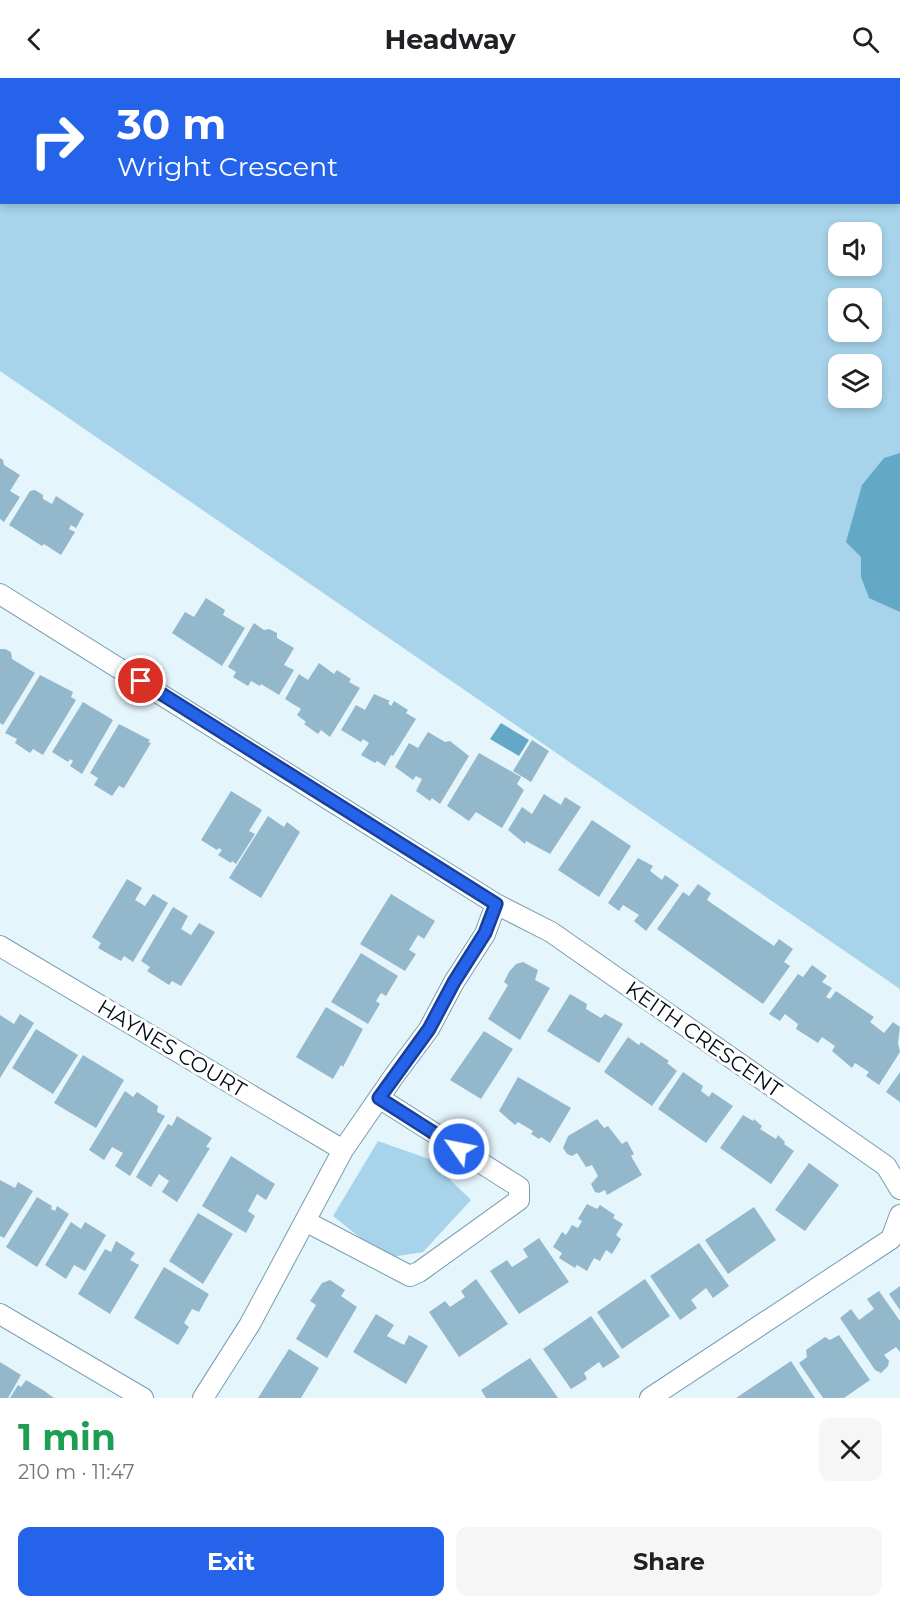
<!DOCTYPE html>
<meta charset="utf-8">
<style>
body{margin:0;font-family:Montserrat,sans-serif;background:#f6f6f6;color:#202124;height:100vh;display:flex;flex-direction:column;font-size:22px;white-space:nowrap}
*{box-sizing:border-box;margin:0}
p{font-size:20px;color:#757577}
.icon{flex:none;width:33px;height:33px;fill:none;stroke:currentColor;stroke-width:2;stroke-linecap:round;stroke-linejoin:round}
.map{position:relative;height:1320px;overflow:hidden}
.panel{display:flex;flex-direction:column;background:#fff;flex:1}
.panel>*{flex:none}
.banner{position:absolute;left:0px;top:0px;width:900px;height:126px;box-shadow:0 3px 9px #0003;background:#2563eb;color:#fff;overflow:hidden}
.fabs{position:absolute;left:828px;top:144px;display:grid;gap:12px}
.fabs a{display:grid;place-items:center;width:54px;height:54px;border-radius:12px;background:#fff;box-shadow:0 3px 9px #0003;font-size:30px}
.pin{position:absolute;display:grid;place-items:center;width:51px;height:51px;color:#fff;margin:-26px;border:3px solid #fff;border-radius:50%;box-shadow:0 2px 6px #0007}
.me{position:absolute;width:66px;margin:-33px;rotate:303deg;stroke-linejoin:round;filter:drop-shadow(0 0 4px #0008)}
.turn{display:flex;align-items:center;gap:21px;height:126px;padding:0 18px;font-size:27px}
.turn .icon{width:78px;height:78px;stroke-width:2.5}
.turn b{display:block;font-size:42px;line-height:51px}
.round{display:grid;place-items:center;flex:none;width:63px;height:63px;border-radius:12px;background:#f6f6f6}
.overview{display:flex;align-items:center;justify-content:space-between;height:102px;padding:0 18px}
h1{font-size:36px;font-weight:700;line-height:45px;color:#1e9e55}
.primary-button{display:flex;gap:12px;margin-top:auto;padding:12px 18px}
.primary-button a{flex:1;height:69px;border-radius:12px;background:#2563eb;color:#fff;font-size:24px;font-weight:700;line-height:69px;text-align:center}
.primary-button a+a{background:#f6f6f6;color:#202124}
header{display:flex;justify-content:space-between;align-items:center;height:78px;padding:0 18px;background:#fff;font-size:27px;font-weight:700}
.map>svg:first-child{display:block}
.green{fill:#a7d4eb;fill-rule:evenodd}
.water{fill:#64a8c8}
.building{fill:#93b8cb}
.lines{fill:none;stroke-linecap:round;stroke-linejoin:round}
.minor-casing{stroke:#799db0;stroke-width:22}
.minor{stroke:#fff;stroke-width:20}
.route-casing{stroke:#184099;stroke-width:15}
.route{stroke:#2563eb;stroke-width:10}
.labels{text-anchor:middle;dominant-baseline:central;stroke-width:6;stroke-linejoin:round;paint-order:stroke}
.street-label{font-size:21px;fill:#020e14;stroke:#fff}
</style>
<header><svg class="icon" aria-label="back" viewBox="0 0 24 24"><path d="M15 5l-7 7 7 7"/></svg>Headway<svg class="icon" aria-label="search" viewBox="0 0 24 24"><circle cx="10" cy="10" r="6"/><path d="M15 15l6 6"/></svg></header>
<div class="map">
<svg width="900" height="1320" viewBox="0 0 900 1320">
<rect width="100%" height="100%" fill="#e5f5fc"/>
<path class="green" d="M0 0H900V911L0 293ZM2 2H898V124H2ZM838 154H872V188H838ZM838 220H872V254H838ZM838 286H872V320H838Z
M378 1063 429 1081 471 1122 423 1174 386 1180 333 1138Z"/>
<path class="water" d="M900 375V534L869 520 861 499V479L846 464 862 407 884 380Z
M501 645 529 662 519 678 490 661Z"/>
<path class="building" d="M0 380 3 382 4 387 20 397 10 413 20 419 4 444 0 441Z
M35 412 43 417V421L52 426 56 418 84 436 76 450 71 447 69 451 75 454 61 477 44 466 42 468 9 447 30 413Z
M206 520 225 532 223 537 245 550 222 588 172 555 185 534 194 539Z
M254 545 264 552 269 551 277 555V560L294 570 284 587 294 592 279 617 261 606 260 608 251 603 248 608 233 599 236 594 228 589Z
M0 571H5L11 574 12 581 35 595 3 647 0 645Z
M319 585 334 596 337 592 351 601 349 604 360 610 330 659 321 652 318 656 304 646 306 644 297 637 301 631 285 621 299 596 308 602Z
M40 597 73 614 71 619 76 622 43 677 33 671 30 675 15 665 17 661 5 655Z
M374 616 390 623 388 625 391 628 394 623 408 632 406 635 416 641 393 678 391 677 385 688 377 683 375 685 361 677 369 665 363 661 361 664 341 652 356 627 365 632Z
M83 624 113 642 82 696 70 688 73 683 70 681 68 684 52 674Z
M119 646 150 662 148 664 151 665 124 710 119 708 112 718 94 707 98 700 90 695Z
M428 654 445 664 450 663 469 678 440 726 432 720 430 723 416 713 422 701 416 698 413 702 395 689 409 665 418 670Z
M532 662 549 673 531 704 513 693Z
M479 675 521 699 517 706 524 712 502 750 476 734 469 743 447 728Z
M231 713 262 732 249 753 255 756 236 786 232 783 231 785 218 777 222 772 219 770 217 772 201 762Z
M544 716 561 727 565 719 581 729 550 776 526 763 525 766 508 752 522 729 532 736Z
M268 738 284 749 287 744 300 754 261 820 229 800Z
M592 742 631 768 599 819 558 792Z
M638 780 653 788 650 793 662 802 665 797 679 807 646 853 634 843 639 837 623 827 619 833 608 825Z
M127 801 142 810 135 822 145 828 153 816 168 825 133 884 124 878 121 883 98 870 101 865 92 859Z
M698 806 711 815 707 822 774 868 779 861 793 871 784 884 790 888 763 926 657 851 683 814 689 818Z
M391 816 435 843 424 861 418 857 409 872 416 876 405 893 360 866Z
M173 829 188 838 181 851 191 857 199 845 215 854 181 908 172 903 169 907 147 893 150 889 141 883Z
M361 875 398 898 386 918 381 915 376 923 380 926 368 946 331 924Z
M523 884 538 892 535 902 550 910 520 962 488 941 508 907 504 904 509 894 516 886Z
M812 887 827 898 822 904 832 910 826 919 830 921 836 913 874 939 870 944 884 955 893 944 900 949 898 965 900 974 879 1007 866 998 869 994 855 985 852 990 832 973 835 968 822 959 818 965 796 951 798 946 785 936 780 943 769 936 798 896 803 899Z
M570 916 587 926 586 931 601 940 605 936 623 946 599 985 547 953Z
M326 929 363 951 343 989 341 987 333 1001 296 979Z
M20 936 34 945 0 1000V937L14 946Z
M36 951 78 977 53 1016 12 990Z
M484 953 513 971 481 1021 450 1002Z
M628 959 639 967 641 964 669 983 667 985 677 993 652 1028 604 994Z
M83 977 124 1002 96 1050 54 1025Z
M683 994 703 1008 701 1013 709 1019 712 1014 733 1028 706 1065 658 1031Z
M900 994V1024L886 1014Z
M518 999 571 1030 550 1065 541 1059 539 1061 531 1056 533 1053 518 1044 515 1047 499 1033Z
M125 1013 133 1019 137 1014 158 1028 157 1034 165 1038 130 1098 115 1088 123 1075 112 1069 104 1082 89 1072Z
M743 1037 753 1043 754 1041 762 1048 760 1051 776 1061 778 1057 785 1064 784 1066 794 1073 771 1106 720 1070Z
M177 1038 212 1060 206 1069 210 1070 177 1124 162 1114 169 1103 159 1096 151 1109 136 1099 168 1046 172 1048Z
M597 1041 604 1050 608 1048 622 1066 627 1063 634 1076 631 1078 642 1097 607 1117 605 1112 599 1115 595 1114 591 1106 598 1098 592 1087 586 1089 577 1075 572 1078 567 1076 563 1070 568 1058Z
M231 1078 275 1106 266 1122 257 1116 248 1133 255 1138 246 1155 202 1128Z
M809 1085 839 1107 805 1153 775 1132Z
M0 1102 15 1110 18 1104 33 1113 4 1160 0 1158Z
M37 1119 52 1128 51 1131 55 1133 57 1128 69 1136 37 1189 6 1169Z
M587 1126 597 1131 600 1127 615 1137 613 1140 623 1146 616 1157 621 1161 612 1176 606 1172 600 1183 594 1180 587 1193 577 1187 575 1190 559 1180 562 1175 553 1169 562 1154 566 1157 572 1147 578 1150 582 1143 578 1141Z
M754 1129 776 1162 728 1196 705 1162Z
M198 1135 233 1156 203 1206 169 1183Z
M71 1144 81 1151 85 1144 106 1157 85 1193 74 1187 66 1201 45 1187Z
M539 1160 569 1204 519 1236 490 1193 507 1182 512 1189 528 1179 523 1171Z
M116 1163 135 1175 130 1182 139 1187 110 1236 78 1216 105 1171 111 1174Z
M699 1165 729 1208 713 1220 706 1210 691 1222 697 1230 680 1242 650 1198Z
M164 1189 209 1216 199 1234 192 1231 184 1245 189 1249 178 1267 134 1240Z
M476 1201 508 1246 459 1279 429 1234 445 1223 450 1229 465 1219 461 1213Z
M645 1201 670 1238 622 1271 597 1234Z
M330 1202 345 1212 341 1218 357 1229 327 1280 296 1261 316 1227 310 1223 322 1205Z
M900 1208V1232L889 1216Z
M879 1213 900 1243V1274L896 1269 884 1277 889 1283 888 1288 881 1295 875 1292 840 1240 851 1231 859 1242 874 1231 867 1221Z
M376 1236 394 1247 387 1258 404 1267 409 1257 428 1268 406 1306 353 1274Z
M591 1238 620 1279 603 1290 599 1284 584 1295 587 1301 571 1311 543 1271Z
M839 1257 870 1302 844 1320H823L799 1285 807 1279 806 1272 825 1259 830 1262Z
M289 1271 319 1290 301 1320H258Z
M530 1280 558 1320H486L481 1312Z
M791 1283 815 1320H736Z
M0 1284 21 1297 8 1320H0Z
M26 1302 43 1312 54 1320H10L18 1307 21 1309Z"/>
<g class="lines">
<defs>
<path id="minor" d="M0 516 496 826 485 856 454 904 429 951 394 998 343 1072 250 1246 203 1320
M496 826 551 854 886 1088 900 1111
M0 868 343 1072
M305 1143 410 1198 419 1194 519 1122V1109L379 1020
M0 1236 143 1320
M650 1320 891 1161 900 1137"/>
</defs>
<use href="#minor" class="minor-casing"/>
<use href="#minor" class="minor"/>
</g>
<g class="lines">
<defs>
<path id="route" d="M141 603 496 826 485 855 454 904 429 951 379 1020 459 1071"/>
</defs>
<use href="#route" class="route-casing"/>
<use href="#route" class="route"/>
</g>
<g class="labels">
<g class="street-label">
<text transform="translate(704 961) rotate(35)">KEITH CRESCENT</text>
<text transform="translate(172 970) rotate(31)">HAYNES COURT</text>
</g>
</g>
</svg>
<div class="fabs">
<a><svg class="icon" aria-label="sound" viewBox="0 0 24 24"><path d="M4 9h4l5-4v14l-5-4H4zM17 9q2 3 0 6"/></svg></a>
<a><svg class="icon" aria-label="search" viewBox="0 0 24 24"><circle cx="10" cy="10" r="6"/><path d="M15 15l6 6"/></svg></a>
<a><svg class="icon" aria-label="layers" viewBox="0 0 24 24"><path d="M12 4l9 5-9 5-9-5zM3 14l9 5 9-5"/></svg></a>
</div>
<div class="pin" style="left:141px;top:603px;background:#d93025"><svg class="icon" aria-label="arrive" viewBox="0 0 24 24"><path d="M6 21V4h12l-3 4 3 4H6"/></svg></div>
<svg class="me" style="left:459px;top:1071px" viewBox="-20 -20 40 40"><circle r="17" fill="#2563eb" stroke="#fff" stroke-width="3"/><path d="M0-11L8 9 0 5-8 9z" fill="#fff"/></svg>
<div class="banner">
<div class="turn"><svg class="icon" aria-label="right" viewBox="0 0 24 24"><path d="M7 20v-9h11M14 6l5 5-5 5"/></svg><div><b>30 m</b>Wright Crescent</div></div>
</div>
</div>
<section class="panel">
<div class="overview"><div><h1>1 min</h1><p>210 m · 11:47</p></div><a class="round"><svg class="icon" aria-label="close" viewBox="0 0 24 24"><path d="M6 6l12 12M18 6L6 18"/></svg></a></div>
<div class="primary-button"><a>Exit</a><a>Share</a></div>
</section>
